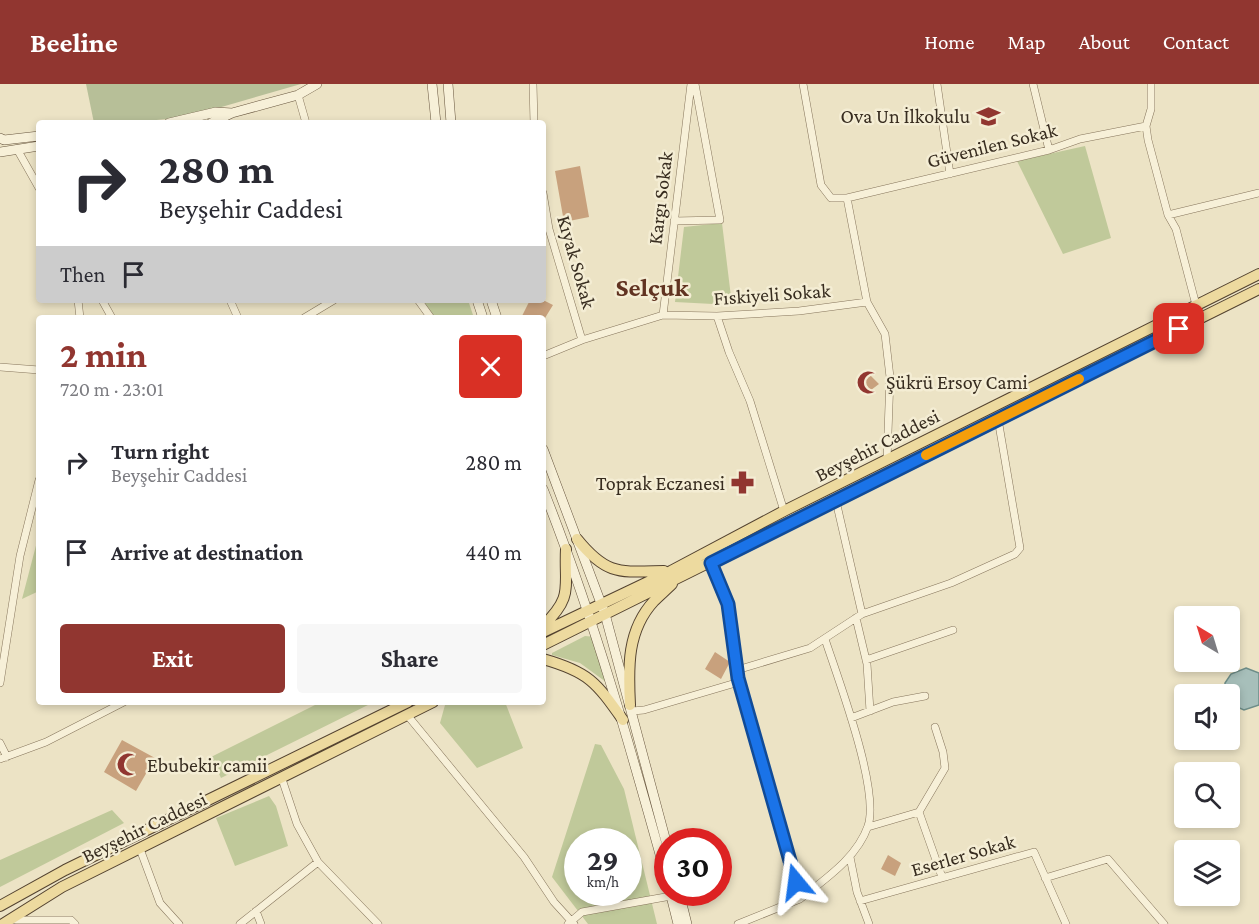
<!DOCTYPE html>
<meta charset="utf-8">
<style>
body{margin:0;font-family:"Crimson Pro",serif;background:#f7f7f7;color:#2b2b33;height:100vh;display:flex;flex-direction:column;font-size:22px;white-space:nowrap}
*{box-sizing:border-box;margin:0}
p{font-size:20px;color:#7c7c81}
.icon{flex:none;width:33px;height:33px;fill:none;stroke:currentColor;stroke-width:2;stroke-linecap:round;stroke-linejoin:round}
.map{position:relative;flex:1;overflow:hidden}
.panel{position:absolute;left:36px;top:231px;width:510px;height:390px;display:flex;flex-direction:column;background:#fff;border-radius:6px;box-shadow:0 3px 9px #0003}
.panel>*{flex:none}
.hud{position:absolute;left:36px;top:36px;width:510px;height:183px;border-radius:6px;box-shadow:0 3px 9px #0003;background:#fff;color:#2b2b33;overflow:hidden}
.needle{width:39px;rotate:322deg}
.buttons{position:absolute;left:1174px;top:522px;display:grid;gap:12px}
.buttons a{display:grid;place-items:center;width:66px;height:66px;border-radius:6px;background:#fff;box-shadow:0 3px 9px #0003;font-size:30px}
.speed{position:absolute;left:564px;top:744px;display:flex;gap:12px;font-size:30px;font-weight:700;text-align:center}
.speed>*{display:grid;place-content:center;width:78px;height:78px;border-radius:50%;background:#fff;box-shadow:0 3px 9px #0003;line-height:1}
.speed small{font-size:15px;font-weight:400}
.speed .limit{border:9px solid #d22;background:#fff;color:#111}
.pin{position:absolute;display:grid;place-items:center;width:51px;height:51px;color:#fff;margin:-26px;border-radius:12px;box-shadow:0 3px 9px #0006}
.me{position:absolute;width:66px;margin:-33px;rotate:344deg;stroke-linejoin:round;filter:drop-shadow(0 0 4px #0008)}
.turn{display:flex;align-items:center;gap:21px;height:126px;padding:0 24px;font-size:27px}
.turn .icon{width:78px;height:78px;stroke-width:2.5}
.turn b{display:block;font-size:42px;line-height:51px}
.then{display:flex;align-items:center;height:57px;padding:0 24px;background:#0003;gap:12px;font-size:22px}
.round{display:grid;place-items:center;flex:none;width:63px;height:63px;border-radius:6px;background:#f7f7f7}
.headline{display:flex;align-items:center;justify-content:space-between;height:102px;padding:0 24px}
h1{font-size:36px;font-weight:700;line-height:45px;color:#913630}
.action{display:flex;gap:12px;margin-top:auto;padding:12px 24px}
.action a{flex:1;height:69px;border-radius:6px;background:#913630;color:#fff;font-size:24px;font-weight:700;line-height:69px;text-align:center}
.action a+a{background:#f7f7f7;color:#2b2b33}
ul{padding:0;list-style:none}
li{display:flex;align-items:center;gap:18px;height:90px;padding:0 24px}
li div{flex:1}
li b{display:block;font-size:22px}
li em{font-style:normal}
header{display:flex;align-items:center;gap:36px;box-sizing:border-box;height:84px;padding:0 30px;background:#913630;color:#fff}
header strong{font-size:28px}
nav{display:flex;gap:33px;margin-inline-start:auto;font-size:21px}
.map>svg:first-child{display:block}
.green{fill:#c0c99a;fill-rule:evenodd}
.cemetery{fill:#b7bf98}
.water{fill:#a7bfba;stroke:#6e8d88;stroke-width:1.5}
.building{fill:#c8a17d}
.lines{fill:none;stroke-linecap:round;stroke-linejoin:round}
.street-casing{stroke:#86755c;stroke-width:8}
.secondary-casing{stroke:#68563f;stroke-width:10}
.primary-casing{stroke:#544330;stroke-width:12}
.street{stroke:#f7f0d8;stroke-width:7}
.secondary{stroke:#f7f0d8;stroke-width:9}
.primary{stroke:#edda9f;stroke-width:10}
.route-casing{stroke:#114b97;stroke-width:15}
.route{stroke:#1a73e8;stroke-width:10}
.slow{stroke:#f59e0b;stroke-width:10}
.labels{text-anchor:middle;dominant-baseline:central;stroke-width:5;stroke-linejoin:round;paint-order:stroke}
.poi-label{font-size:20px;fill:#372c1f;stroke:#f4edd4;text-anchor:end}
.street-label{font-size:20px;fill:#372c1f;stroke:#f4edd4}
.district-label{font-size:26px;font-weight:bold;fill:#613321;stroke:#f4edd4}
</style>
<header>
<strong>Beeline</strong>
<nav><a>Home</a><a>Map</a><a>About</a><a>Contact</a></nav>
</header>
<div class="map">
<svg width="1259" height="840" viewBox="0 0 1259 840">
<rect width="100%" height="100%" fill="#ece3c5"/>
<path class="green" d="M1085 62 1111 154 1063 170 1017 77Z
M722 139 732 221 675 218 684 143Z
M423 216H468L474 234H435Z
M39 450V507L22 515Z
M585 552 596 553 606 598 580 579 552 571V569Z
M321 618H374L221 694 211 673Z
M451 618H505L523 664 477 684 440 639 445 621Z
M595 660 601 661 624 705 657 840H588L552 793ZM578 758H628V808H578Z
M269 712 276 722 288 762 235 782 216 734Z
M112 726 124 739 0 803V776Z"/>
<path class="cemetery" d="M86 0H301L187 33 126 39H94Z"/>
<path class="water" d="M1246 584 1259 589V621L1244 626 1230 620V610H1225V599L1231 590Z"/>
<path class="building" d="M580 82 589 133 564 138 555 87Z
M530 216H543L553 221 545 234H521Z
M867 288 879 300 867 309 857 297Z
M715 568 730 578 721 595 705 585Z
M122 656 155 674 136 707 104 688Z
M888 771 901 779 895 792 881 785Z"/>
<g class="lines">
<defs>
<path id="street" d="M533 0 534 39
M803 0 821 101 831 114H847L1049 66 1080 55 1146 42
M937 0 950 90
M1033 0 1049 66
M1151 0V25L1146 42 1148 56 1168 131 1259 109
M298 11 306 39
M17 65 39 104
M543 109 549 145 582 256
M847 114 867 218 885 250 890 293 887 376
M1168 131 1176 145 1196 221
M674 137 720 136 695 0
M78 216 80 234
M102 216 112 234
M230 216 238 234
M418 216 431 234
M663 231 691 0
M717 232 729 268 750 317 784 427
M304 234 334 216
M543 272 582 256 663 231 717 232 799 227 867 218
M0 283 39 286
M836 417 862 530
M711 479 728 520 738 594 800 815 738 840
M856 534 867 580 870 627
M866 576 953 546
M737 586 810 564 862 530 951 499 1015 470 1020 464 998 335
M0 599 20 472 39 396
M632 627 644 626 739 598
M408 632 524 773 554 818 574 840
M851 634 893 618 925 612
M935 643 943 668 945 684 919 728 942 793
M0 659 7 673
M0 675 46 658 124 618
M282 695 297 740 318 778 378 840
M868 743 919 728
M140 765 160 819 179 840
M850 773 857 808 869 840
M1045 794 1108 775 1164 840
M800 815C825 795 857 774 868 742 880 705 838 595 825 555
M860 817 1034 768 1066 840
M256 827 261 840
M12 836H71L75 840
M240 840 318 778
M568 840 582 828 671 812"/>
<path id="secondary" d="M432 0 436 39
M448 0 451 39
M169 39 216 28 232 29
M211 39 232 29 298 11 317 0
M0 54 4 56 39 52
M0 68 39 62
M477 216 483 234
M491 216 497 234
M543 365 605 530 668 765
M543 405C594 533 631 666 668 799
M670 808 678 840
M679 808 687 840"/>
<path id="primary" d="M577 455C607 492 620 488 664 487
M543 542C574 512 564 504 566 465
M543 548 671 487 784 427 1259 190
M543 561 1259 205
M543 575C589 588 596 598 623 636
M630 621C628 583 627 546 654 517 660 511 666 506 672 500
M0 822 65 786 408 618
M3 840 62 803 433 618"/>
</defs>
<use href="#street" class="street-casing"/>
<use href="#secondary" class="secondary-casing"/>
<use href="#primary" class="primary-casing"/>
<use href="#street" class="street"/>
<use href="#secondary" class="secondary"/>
<use href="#primary" class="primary"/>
</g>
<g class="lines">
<defs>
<path id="route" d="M796 798 738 594 728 520 711 479 1179 245"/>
</defs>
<use href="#route" class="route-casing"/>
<use href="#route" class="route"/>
<path class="slow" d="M926 371 1079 295"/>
</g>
<defs>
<symbol id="school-bare" viewBox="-9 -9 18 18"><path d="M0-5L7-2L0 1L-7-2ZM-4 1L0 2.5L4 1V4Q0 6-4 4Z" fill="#913630" stroke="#f4edd4" stroke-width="2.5" paint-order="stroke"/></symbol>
<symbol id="mosque-bare" viewBox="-9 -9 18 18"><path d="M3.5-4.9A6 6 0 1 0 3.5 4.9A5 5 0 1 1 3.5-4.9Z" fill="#913630" stroke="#f4edd4" stroke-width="2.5" paint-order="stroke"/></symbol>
<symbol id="pharmacy-bare" viewBox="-9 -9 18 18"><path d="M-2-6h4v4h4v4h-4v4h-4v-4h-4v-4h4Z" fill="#913630" stroke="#f4edd4" stroke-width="2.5" paint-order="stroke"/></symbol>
</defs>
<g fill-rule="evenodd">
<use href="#school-bare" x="972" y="16" width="33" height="33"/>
<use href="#mosque-bare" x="852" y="282" width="33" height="33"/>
<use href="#pharmacy-bare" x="726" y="382" width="33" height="33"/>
<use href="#mosque-bare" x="112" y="664" width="33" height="33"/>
</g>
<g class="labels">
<g class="poi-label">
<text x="970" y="32">Ova Un İlkokulu</text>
<text x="886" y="298" text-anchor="start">Şükrü Ersoy Cami</text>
<text x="725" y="399">Toprak Eczanesi</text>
<text x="147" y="681" text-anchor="start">Ebubekir camii</text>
</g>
<g class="street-label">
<text transform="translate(992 61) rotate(-14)">Güvenilen Sokak</text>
<text transform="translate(660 114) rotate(-83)">Kargı Sokak</text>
<text transform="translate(577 178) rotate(74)">Kıyak Sokak</text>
<text transform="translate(772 210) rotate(-4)">Fıskiyeli Sokak</text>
<text transform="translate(877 361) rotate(-27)">Beyşehir Caddesi</text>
<text transform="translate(144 743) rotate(-26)">Beyşehir Caddesi</text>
<text transform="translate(963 771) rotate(-16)">Eserler Sokak</text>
</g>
<g class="district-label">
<text x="652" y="203">Selçuk</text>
</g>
</g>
</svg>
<div class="buttons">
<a><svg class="needle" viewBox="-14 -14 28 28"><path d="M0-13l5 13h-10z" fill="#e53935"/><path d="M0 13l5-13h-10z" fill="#7c7c81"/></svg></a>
<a><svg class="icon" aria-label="sound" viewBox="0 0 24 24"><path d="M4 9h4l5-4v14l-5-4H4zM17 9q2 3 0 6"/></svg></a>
<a><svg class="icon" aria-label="search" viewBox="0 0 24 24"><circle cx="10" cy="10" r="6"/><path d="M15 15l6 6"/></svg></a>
<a><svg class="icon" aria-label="layers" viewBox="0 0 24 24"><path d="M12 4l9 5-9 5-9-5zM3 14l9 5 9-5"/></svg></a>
</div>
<div class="speed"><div>29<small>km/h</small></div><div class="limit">30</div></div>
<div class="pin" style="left:1179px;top:245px;background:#d93025"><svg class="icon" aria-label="arrive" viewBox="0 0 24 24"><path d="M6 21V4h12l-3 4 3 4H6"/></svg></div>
<svg class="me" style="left:796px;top:798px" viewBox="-20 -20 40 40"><path d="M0-17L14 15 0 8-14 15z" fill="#1a73e8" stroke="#fff" stroke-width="4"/></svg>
<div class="hud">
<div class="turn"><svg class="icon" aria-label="right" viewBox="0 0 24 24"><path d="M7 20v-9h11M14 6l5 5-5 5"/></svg><div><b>280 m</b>Beyşehir Caddesi</div></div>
<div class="then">Then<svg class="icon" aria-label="arrive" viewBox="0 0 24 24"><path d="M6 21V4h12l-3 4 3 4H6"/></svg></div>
</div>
<section class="panel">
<div class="headline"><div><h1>2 min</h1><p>720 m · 23:01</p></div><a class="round" style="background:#d93025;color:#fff"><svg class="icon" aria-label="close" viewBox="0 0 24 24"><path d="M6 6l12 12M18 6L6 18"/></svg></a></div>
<ul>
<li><svg class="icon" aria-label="right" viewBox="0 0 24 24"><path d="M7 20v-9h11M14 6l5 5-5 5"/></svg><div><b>Turn right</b><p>Beyşehir Caddesi</p></div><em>280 m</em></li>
<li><svg class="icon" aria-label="arrive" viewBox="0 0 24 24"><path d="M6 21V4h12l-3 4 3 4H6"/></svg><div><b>Arrive at destination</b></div><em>440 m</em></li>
</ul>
<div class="action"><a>Exit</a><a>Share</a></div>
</section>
</div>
